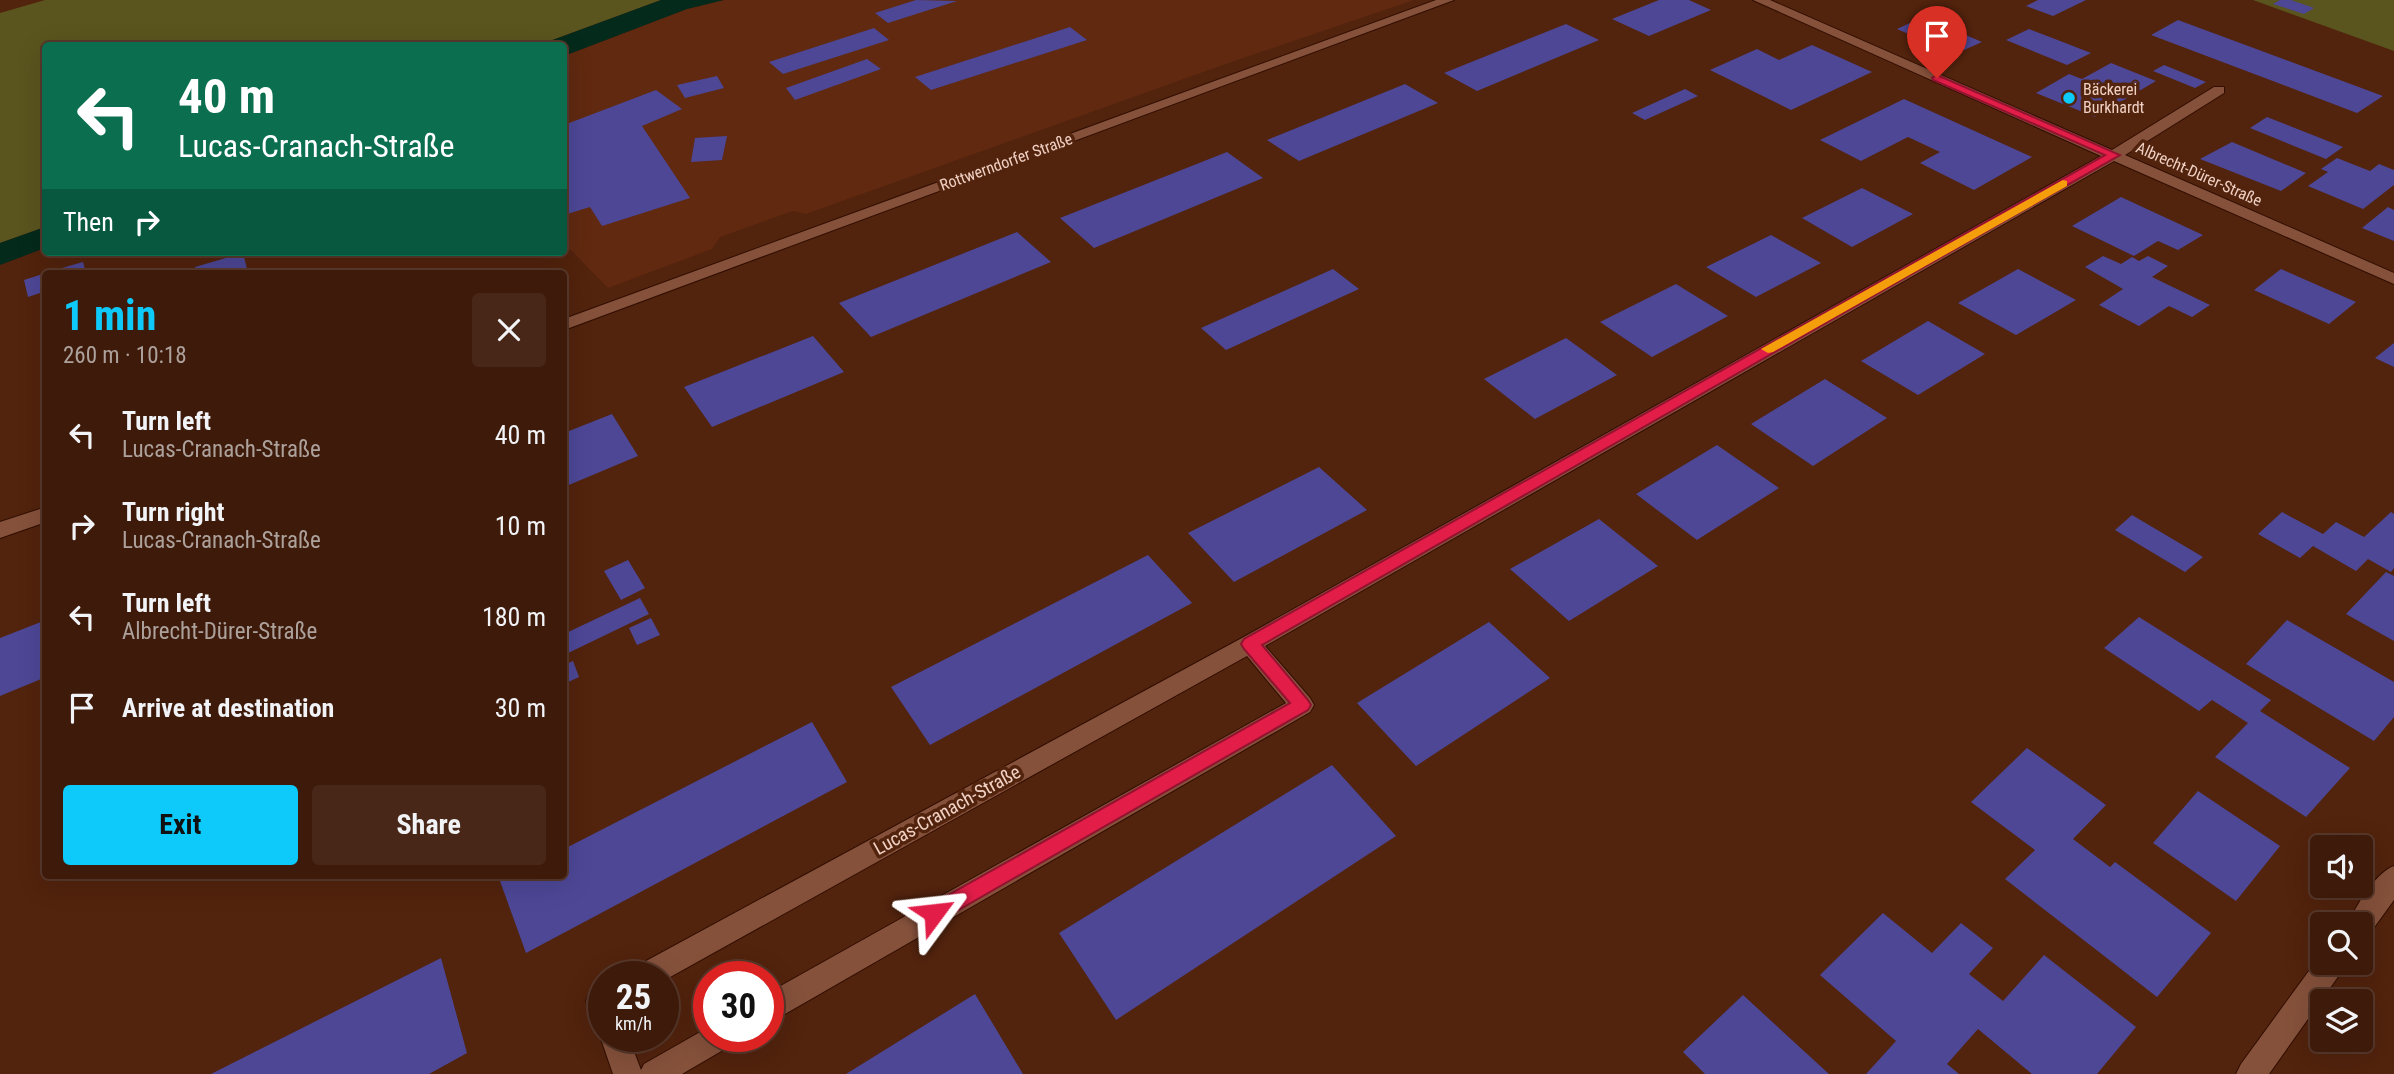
<!DOCTYPE html>
<meta charset="utf-8">
<style>
body{margin:0;font-family:"Roboto Condensed",sans-serif;background:#492718;color:#f1f3f6;height:100vh;display:flex;flex-direction:column;font-size:26px;white-space:nowrap}
*{box-sizing:border-box;margin:0}
p{font-size:23px;color:#ada19c}
.icon{flex:none;width:38px;height:38px;fill:none;stroke:currentColor;stroke-width:2;stroke-linecap:round;stroke-linejoin:round}
.map{position:relative;flex:1;overflow:hidden}
.side{position:absolute;left:42px;top:270px;width:525px;height:609px;display:flex;flex-direction:column;background:#3e1a0a;border-radius:7px;box-shadow:0 7px 28px #0002,0 0 0 2px #57382b}
.side>*{flex:none}
.guide{position:absolute;left:42px;top:42px;width:525px;height:214px;border-radius:7px;box-shadow:0 7px 28px #0002,0 0 0 2px #57382b;background:#0b6e4f;color:#fff;overflow:hidden}
.buttons{position:absolute;left:2310px;top:835px;display:grid;gap:14px}
.buttons a{display:grid;place-items:center;width:63px;height:63px;border-radius:7px;background:#3e1a0a;box-shadow:0 7px 28px #0002,0 0 0 2px #57382b;font-size:35px}
.speed{position:absolute;left:588px;top:961px;display:flex;gap:14px;font-size:35px;font-weight:700;text-align:center}
.speed>*{display:grid;place-content:center;width:91px;height:91px;border-radius:50%;background:#3e1a0a;box-shadow:0 7px 28px #0002,0 0 0 2px #57382b;line-height:1}
.speed small{font-size:18px;font-weight:400}
.speed .limit{border:10px solid #d22;background:#fff;color:#111}
.pin{position:absolute;display:grid;place-items:center;width:60px;height:60px;color:#fff;margin:-72px -30px;border-radius:50% 50% 50% 0;rotate:-45deg;box-shadow:0 0 7px #0007}
.pin .icon{rotate:45deg}
.me{position:absolute;width:77px;margin:-38px;rotate:60deg;stroke-linejoin:round;filter:drop-shadow(0 0 5px #0008)}
.turn{display:flex;align-items:center;gap:24px;height:147px;padding:0 21px;font-size:32px}
.turn .icon{width:91px;height:91px;stroke-width:2.5}
.turn b{display:block;font-size:49px;line-height:60px}
.then{display:flex;align-items:center;height:66px;padding:0 21px;background:#0003;gap:14px;font-size:26px}
.round{display:grid;place-items:center;flex:none;width:74px;height:74px;border-radius:7px;background:#492718}
.overview{display:flex;align-items:center;justify-content:space-between;height:119px;padding:0 21px}
h1{font-size:42px;font-weight:700;line-height:52px;color:#0ecafa}
.action{display:flex;gap:14px;margin-top:auto;padding:14px 21px}
.action a{flex:1;height:80px;border-radius:7px;background:#0ecafa;color:#111;font-size:28px;font-weight:700;line-height:80px;text-align:center}
.action a+a{background:#492718;color:#f1f3f6}
ul{padding:0;list-style:none}
li{display:flex;align-items:center;gap:21px;height:91px;padding:0 21px}
li div{flex:1}
li b{display:block;font-size:26px}
li em{font-style:normal}
.map>svg:first-child{display:block}
.built{fill:#602910}
.green{fill:#5a541e}
.water{fill:#042a1b}
.building{fill:#4d4796}
.lines{fill:none;stroke-linecap:round;stroke-linejoin:round}
.street-casing{stroke:#300e01;stroke-width:2}
.secondary-casing{stroke:#300e01;stroke-width:2}
.street{fill:#85513b;fill-rule:evenodd}
.secondary{fill:#85513b;fill-rule:evenodd}
.route{fill:#e11d48;stroke:#92132f;stroke-width:2}
.slow{fill:#f59e0b}
.poi-dot{fill:#0ecafa;stroke:#52230d;stroke-width:2.5}
.labels{text-anchor:middle;dominant-baseline:central;stroke-width:7;stroke-linejoin:round;paint-order:stroke}
.far-poi-label{font-size:16px;fill:#f0d1c4;stroke:#52230d;text-anchor:start}
.far-street-label{font-size:16px;fill:#f0d1c4;stroke:#52230d}
.street-label{font-size:19px;fill:#f0d1c4;stroke:#52230d}
</style>
<div class="map">
<svg width="2394" height="1074" viewBox="0 0 2394 1074">
<rect width="100%" height="100%" fill="#52230d"/>
<path class="built" d="M724 0H1414L1223 65 806 214 793 211 720 237 712 249 608 288 564 243V56L687 9Z"/>
<path class="green" d="M45 0H661L539 45 46 46 45 227 0 243V13Z
M2253 0H2394V51Z"/>
<path class="water" d="M661 0H724L687 9 564 56V46L539 45Z
M45 227V248L0 265V243Z"/>
<path class="building" d="M916 0 957 1 888 23 875 13Z
M1659 0H1689L1711 10 1649 36 1612 19Z
M2038 0H2086L2053 16 2026 6Z
M2280 0H2291L2314 8 2304 14 2273 4Z
M1923 17 1982 42 1955 54 1897 29Z
M2178 20 2383 96 2357 113 2151 35Z
M1566 24 1599 40 1477 91 1444 73Z
M1070 27 1087 40 931 90 915 77Z
M874 28 889 40 783 74 769 62Z
M2029 29 2055 39 2091 53 2067 65 2006 40Z
M1812 45 1872 72 1791 110 1710 70 1757 49 1779 60Z
M867 59 881 69 795 100 786 88Z
M2111 63 2156 81 2095 117 2036 93 2069 74 2082 79Z
M2164 65 2206 82 2195 88 2153 71Z
M717 76 724 88 685 98 677 85Z
M1405 84 1438 103 1299 161 1267 140Z
M1685 89 1698 96 1645 120 1632 113Z
M656 90 682 109 642 126 690 198 602 226 590 207 564 215V125Z
M1904 99 2032 157 1974 190 1920 163 1940 152 1908 137 1861 161 1820 140Z
M2267 117 2343 147 2326 159 2250 128Z
M727 136 722 160 691 162 695 138Z
M2232 142 2306 173 2281 191 2200 159Z
M1227 152 1263 178 1094 248 1060 218Z
M2337 158 2370 171 2379 164 2394 170V185L2363 209 2308 186 2328 172 2321 169Z
M1862 188 1913 214 1852 247 1802 218Z
M2121 197 2203 235 2178 250 2158 241 2134 256 2072 226Z
M2388 207 2394 210V241L2362 228Z
M1017 232 1051 262 871 337 839 303Z
M1771 235 1821 263 1756 297 1706 267Z
M243 253 248 273H197L195 267Z
M2103 256 2121 264 2132 257 2139 261 2148 256 2168 266 2152 277 2210 305 2192 317 2169 306 2139 326 2099 305 2123 289 2085 267Z
M83 262 86 273H49L48 272Z
M1333 269 1359 289 1226 350 1201 328Z
M2018 269 2076 300 2016 335 1958 303Z
M2281 269 2356 302 2329 324 2254 290Z
M46 273V291L28 297 24 280Z
M1676 284 1728 316 1652 357 1600 322Z
M1928 321 1985 354 1918 395 1861 361Z
M813 336 844 372 712 427 684 387Z
M1566 338 1617 375 1535 419 1484 379Z
M2394 343V367L2375 358Z
M1825 379 1887 418 1813 466 1751 424Z
M612 414 638 456 564 487V433Z
M1717 445 1779 488 1697 540 1636 494Z
M1319 467 1367 510 1234 582 1188 533Z
M2282 512 2323 534 2336 522 2364 537 2391 512 2394 514V568L2391 572 2368 559 2356 571 2313 546 2300 558 2258 534Z
M2132 515 2203 557 2185 572 2115 530Z
M1599 519 1658 566 1569 621 1510 569Z
M1148 555 1192 603 930 745 891 687Z
M628 560 645 588 621 600 604 571Z
M2386 572 2394 576V641L2346 614Z
M640 598 649 614 564 655V634Z
M2139 617 2271 700 2260 711 2350 768 2306 817 2215 757 2248 723 2212 700 2199 711 2104 648Z
M651 618 660 635 637 645 629 628Z
M46 620V677L0 696V638Z
M2287 620 2394 682V717L2374 741 2246 664Z
M1489 622 1550 678 1416 766 1357 703Z
M573 661 579 677 564 684V665Z
M812 722 847 782 526 953 500 881 512 875H564V849Z
M2027 748 2106 805 2073 839 2110 867 2115 862 2211 933 2157 997 2005 879 2035 850 1971 802Z
M1332 765 1396 836 1116 1020 1059 933Z
M2198 791 2280 846 2236 901 2153 843Z
M1883 913 1932 953 1961 923 1993 948 1969 974 2003 1001 2044 955 2136 1027 2097 1074H2032L1978 1029 1947 1064 1959 1074H1866L1896 1041 1820 975Z
M441 958 467 1053 429 1074H211Z
M975 994 1023 1074H846Z
M1743 995 1829 1074H1705L1683 1052Z"/>
<g class="lines">
<defs>
<path id="street" d="M1753 0H1770L2112 150 2214 87H2224V93L2125 155 2394 273V284L2114 161 1265 646 1310 698 1314 705 1310 712 778 1018 768 1022V993L1286 703 1247 656 663 981V976H631L635 967 1242 638 2101 156Z
M2394 866V900L2370 933 2361 936V924H2348C2356 906 2375 873 2394 866Z
M2322 953V962H2345L2342 971 2269 1074H2236L2241 1064Z
M604 985V1024L594 1020 586 1001 590 991Z
M604 1026V1036H628L641 1070 644 1064 709 1027V1036H734L730 1046 682 1074H613L600 1036Z"/>
<path id="secondary" d="M1436 0H1454L564 330V319Z
M46 507V522L0 538V522Z"/>
</defs>
<use href="#street" class="street-casing"/>
<use href="#secondary" class="secondary-casing"/>
<use href="#street" class="street"/>
<use href="#secondary" class="secondary"/>
</g>
<path class="route" d="M1937 75 2120 155 1262 645 1308 700 1311 705 1308 710 941 920 934 923 927 920 924 913 927 907 1290 703 1244 649 1241 644 1244 639 2105 155 1933 80 1932 78Z"/>
<path class="slow" d="M2063 180 2067 181V186L1773 352 1768 353 1761 349Z"/>
<circle class="poi-dot" cx="2069" cy="98" r="7"/>
<g class="labels">
<g class="far-poi-label">
<text x="2083" y="89">Bäckerei<tspan x="2083" dy="18">Burkhardt</tspan></text>
</g>
<g class="far-street-label">
<text transform="translate(1006 162) rotate(-20)">Rottwerndorfer Straße</text>
<text transform="translate(2199 174) rotate(24)">Albrecht-Dürer-Straße</text>
</g>
<g class="street-label">
<text transform="translate(947 810) rotate(-29)">Lucas-Cranach-Straße</text>
</g>
</g>
</svg>
<div class="buttons">
<a><svg class="icon" aria-label="sound" viewBox="0 0 24 24"><path d="M4 9h4l5-4v14l-5-4H4zM17 9q2 3 0 6"/></svg></a>
<a><svg class="icon" aria-label="search" viewBox="0 0 24 24"><circle cx="10" cy="10" r="6"/><path d="M15 15l6 6"/></svg></a>
<a><svg class="icon" aria-label="layers" viewBox="0 0 24 24"><path d="M12 4l9 5-9 5-9-5zM3 14l9 5 9-5"/></svg></a>
</div>
<div class="speed"><div>25<small>km/h</small></div><div class="limit">30</div></div>
<div class="pin" style="left:1937px;top:78px;background:#d93025"><svg class="icon" aria-label="arrive" viewBox="0 0 24 24"><path d="M6 21V4h12l-3 4 3 4H6"/></svg></div>
<svg class="me" style="left:934px;top:913px" viewBox="-20 -20 40 40"><path d="M0-17L14 15 0 8-14 15z" fill="#e11d48" stroke="#fff" stroke-width="4"/></svg>
<div class="guide">
<div class="turn"><svg class="icon" aria-label="left" viewBox="0 0 24 24"><path d="M17 20v-9H6M10 6l-5 5 5 5"/></svg><div><b>40 m</b>Lucas-Cranach-Straße</div></div>
<div class="then">Then<svg class="icon" aria-label="right" viewBox="0 0 24 24"><path d="M7 20v-9h11M14 6l5 5-5 5"/></svg></div>
</div>
<section class="side">
<div class="overview"><div><h1>1 min</h1><p>260 m · 10:18</p></div><a class="round"><svg class="icon" aria-label="close" viewBox="0 0 24 24"><path d="M6 6l12 12M18 6L6 18"/></svg></a></div>
<ul>
<li><svg class="icon" aria-label="left" viewBox="0 0 24 24"><path d="M17 20v-9H6M10 6l-5 5 5 5"/></svg><div><b>Turn left</b><p>Lucas-Cranach-Straße</p></div><em>40 m</em></li>
<li><svg class="icon" aria-label="right" viewBox="0 0 24 24"><path d="M7 20v-9h11M14 6l5 5-5 5"/></svg><div><b>Turn right</b><p>Lucas-Cranach-Straße</p></div><em>10 m</em></li>
<li><svg class="icon" aria-label="left" viewBox="0 0 24 24"><path d="M17 20v-9H6M10 6l-5 5 5 5"/></svg><div><b>Turn left</b><p>Albrecht-Dürer-Straße</p></div><em>180 m</em></li>
<li><svg class="icon" aria-label="arrive" viewBox="0 0 24 24"><path d="M6 21V4h12l-3 4 3 4H6"/></svg><div><b>Arrive at destination</b></div><em>30 m</em></li>
</ul>
<div class="action"><a>Exit</a><a>Share</a></div>
</section>
</div>
